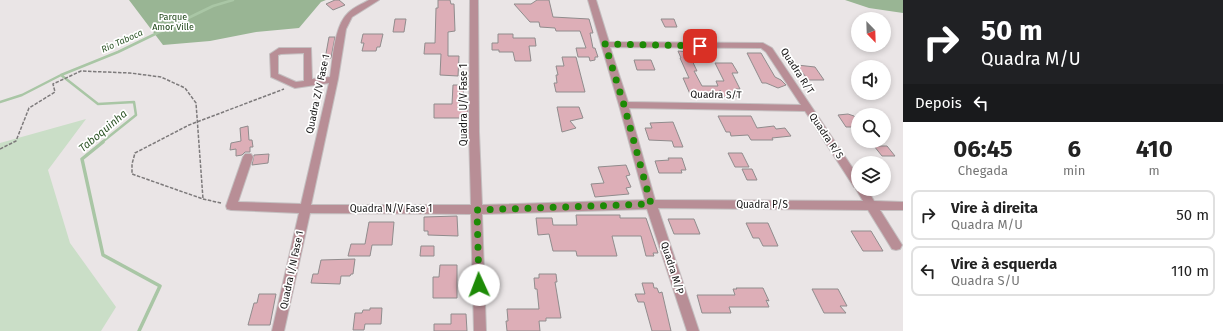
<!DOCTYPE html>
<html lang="pt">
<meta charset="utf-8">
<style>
body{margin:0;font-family:"Fira Sans",sans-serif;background:#f2f2f2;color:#222;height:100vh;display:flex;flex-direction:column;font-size:15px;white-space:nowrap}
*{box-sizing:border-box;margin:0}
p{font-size:13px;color:#767676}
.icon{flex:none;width:22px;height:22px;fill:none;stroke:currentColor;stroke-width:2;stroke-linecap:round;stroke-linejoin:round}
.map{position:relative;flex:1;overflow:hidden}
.side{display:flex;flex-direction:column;background:#fff;width:320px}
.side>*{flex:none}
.banner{background:#202124;color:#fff;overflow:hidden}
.needle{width:26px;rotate:157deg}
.buttons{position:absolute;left:851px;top:12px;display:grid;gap:8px}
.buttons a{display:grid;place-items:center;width:40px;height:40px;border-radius:50%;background:#fff;box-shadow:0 2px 6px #0003;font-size:20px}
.pin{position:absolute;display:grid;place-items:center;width:34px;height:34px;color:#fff;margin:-17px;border-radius:8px;box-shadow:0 2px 6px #0006}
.me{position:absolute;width:44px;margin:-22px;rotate:358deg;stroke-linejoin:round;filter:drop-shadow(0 0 3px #0008)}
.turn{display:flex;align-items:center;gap:14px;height:84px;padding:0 12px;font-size:18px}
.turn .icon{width:52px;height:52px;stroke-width:2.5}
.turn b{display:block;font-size:28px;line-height:34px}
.then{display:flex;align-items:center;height:38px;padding:0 12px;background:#0003;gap:8px;font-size:15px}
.eta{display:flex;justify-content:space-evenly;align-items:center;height:68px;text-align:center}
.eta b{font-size:24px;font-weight:700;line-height:28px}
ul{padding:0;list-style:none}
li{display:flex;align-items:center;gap:12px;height:50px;margin:0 8px 6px;padding:0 4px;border:2px solid #e0e0e0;border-radius:8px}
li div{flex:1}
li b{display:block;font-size:15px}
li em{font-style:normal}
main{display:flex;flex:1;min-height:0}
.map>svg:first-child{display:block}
.green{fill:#cadec7}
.forest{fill:#99b594}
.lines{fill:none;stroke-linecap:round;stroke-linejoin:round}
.stream-far1{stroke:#a9c6a5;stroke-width:2.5}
.stream{stroke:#a9c6a5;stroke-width:3.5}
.building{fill:#ddaeb7;stroke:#908c8d}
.minor-casing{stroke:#c4bfc0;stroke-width:2}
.path{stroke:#7d7a7b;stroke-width:1.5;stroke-dasharray:3.5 1.5;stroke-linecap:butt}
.minor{fill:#b88e96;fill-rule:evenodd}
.route{stroke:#1d8a06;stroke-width:7;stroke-dasharray:0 12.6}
.labels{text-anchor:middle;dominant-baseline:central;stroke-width:3.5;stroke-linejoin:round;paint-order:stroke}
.far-park-label{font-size:9px;fill:#1e4618;stroke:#fff}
.far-water-label{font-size:9px;font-style:italic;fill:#2f5629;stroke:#fff}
.street-label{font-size:10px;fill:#151414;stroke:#fff}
.water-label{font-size:11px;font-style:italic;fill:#2f5629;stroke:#fff}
</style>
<main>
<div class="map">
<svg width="903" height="331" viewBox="0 0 903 331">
<rect width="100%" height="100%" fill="#eae5e6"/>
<path class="green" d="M86 119 48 170 70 243 116 307 101 331H0V143Z"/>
<path class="forest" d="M129 0H326L321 2 299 28 256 32 210 41 163 45Z
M845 0H903V13L869 8Z"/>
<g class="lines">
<path class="stream-far1" d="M61 75 118 52 213 6 233 0
M0 102 22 95 61 75 98 104 134 102 136 115 101 143"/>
<path class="stream" d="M103 142 82 159 103 255 160 286 139 331"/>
</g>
<path class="building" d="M335 0H339L345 5 333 10 326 4Z
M438 0H450L451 4H454L455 31 448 32V56H459L458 76 440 75 441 54H424L425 43H435L436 8H438Z
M537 0H549L553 17 589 19 593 33H590L593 48H595L598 57H595V60L590 61 589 57H578L576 48H586L580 31H556L555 28 540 27 539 22H530L514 4H531Z
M395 19H406L404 32H393Z
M661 19H674L677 27H665Z
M363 34H383L380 47H377L376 51H362L364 43H361Z
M498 34H513V38H535L536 46H529L531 61H515L513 52H499V50H492V43H498Z
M329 37H335L331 58 325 59Z
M678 51 688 52 697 71H694L702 86H718L716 81H724L715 63H732L738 73H732L740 89H735L739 96 724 97 720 90V93H705L707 98H698L696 95 690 94 683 78H689L680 58H681Z
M747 53H761L775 77 781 80 786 85 778 88 766 83H762Z
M562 57H576L585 92H556L554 83H557L556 75H558L556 66H564Z
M634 60H651L655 70H637Z
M797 65 815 67 824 80H808Z
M453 85H463L464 104H468V118H434V104H452Z
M557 107H579L583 118 570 121 576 128 562 132Z
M848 114 854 116 858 121V127H846L838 115Z
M718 116H751L757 128 774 126 776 129 785 128 791 136 772 138 773 140H751L748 135 731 136 730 132H726Z
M673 122 683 147H674L672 141 649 140 645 128H652L650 123Z
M248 126 249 140H252L253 147H250V152H245L242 155 236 156V149L230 150 231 143 241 141 240 128Z
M874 146H887L895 156H882Z
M728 153H742L749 167H735Z
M269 154 268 163 252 165 254 155Z
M668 158H682L686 170H681L682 173H659L655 161 669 160Z
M626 165 630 175 626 176 631 187 626 188 629 194 595 197 591 184 604 183 598 167Z
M742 169H752L757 180H747Z
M576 215H620V218H646L658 253H653L654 256H646L641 236H612L617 256H577L576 251H553L549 234 538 235 536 218H552L553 225H577Z
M457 216 458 236 428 235V231H424V217Z
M668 219H694L700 234H674Z
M369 222H394L392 245H372L370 256H348L351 244H365Z
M746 223H768L778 246H763L759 238H753Z
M851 231H871L883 251H863Z
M421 246H434V256H420Z
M355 259 353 274H351L350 276H341L340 284 311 283 313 274H318L321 260Z
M440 265H457V298H433V277H439Z
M539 274H556L557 282H555L561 318H546V321H539L540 331H507L506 321H508L507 309H539L537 289H535L534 278H539Z
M642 283H653L654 288H657L659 293 662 292 671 331H652L644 302H638L635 294H645Z
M736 288H763L769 301 766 300 769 307H729L731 313H702L697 295H735L733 289H737Z
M812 289H838L847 306H840L846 313H824Z
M259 294H276L270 325H248L254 303H257Z
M370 308H382L381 324H365L364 330H353L355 313H362L363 310H370Z
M451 314H466L467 331H434V324H451Z"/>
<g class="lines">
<defs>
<path id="minor" d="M369 0H379L352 17 346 29 338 79 311 205H471L469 132 470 0H478L479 132 482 205 645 200 619 105 588 0H596L609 42 763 43 772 48 858 176V189H867L874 201 903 202V210H880L902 245 900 249 896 250 892 249 868 210 658 208 699 331H687L647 209 482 214 486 331H474L471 214 310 213 284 331H272L299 213 231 210 227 209 226 206 243 157 245 154H251L253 157 238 202 301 204 329 83 295 88 271 77 270 54 279 48H311L312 79 330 77C333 59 334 26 348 13 354 7 362 4 369 0ZM610 47 761 48 766 52 801 105 628 102ZM304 53V81L296 82 278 74V55L281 54ZM629 108 805 111 854 187 857 188 856 189 863 201 655 200Z"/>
</defs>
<use href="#minor" class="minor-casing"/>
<path class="path" d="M0 149 16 141 29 108 55 92 53 84 81 71 130 73 161 77 185 88 196 103 203 199
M221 203 203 199 132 174V164L135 153 189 125 284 89"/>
<use href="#minor" class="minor"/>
</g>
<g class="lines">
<path class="route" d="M479 285 477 210 651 204 624 105 605 44 700 46"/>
</g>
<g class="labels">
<g class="far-park-label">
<text x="173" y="17">Parque<tspan x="173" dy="10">Amor Ville</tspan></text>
</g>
<g class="far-water-label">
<text transform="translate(122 41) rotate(-24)">Rio Taboca</text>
</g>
<g class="street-label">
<text transform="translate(797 71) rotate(57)">Quadra R/T</text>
<text transform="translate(318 94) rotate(-78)">Quadra Z/V Fase 1</text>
<text transform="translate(716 95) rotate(1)">Quadra S/T</text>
<text transform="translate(464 105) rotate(-90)">Quadra U/V Fase 1</text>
<text transform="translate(826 136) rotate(56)">Quadra R/S</text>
<text x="762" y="205">Quadra P/S</text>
<text x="391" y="209">Quadra N/V Fase 1</text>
<text transform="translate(672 268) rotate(72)">Quadra M/P</text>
<text transform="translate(292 270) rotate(-78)">Quadra I/N Fase 1</text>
</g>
<g class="water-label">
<text transform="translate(103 131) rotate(-40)">Taboquinha</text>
</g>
</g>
</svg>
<div class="buttons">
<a><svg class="needle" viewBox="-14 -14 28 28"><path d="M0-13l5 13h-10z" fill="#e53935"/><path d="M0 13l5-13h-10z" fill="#767676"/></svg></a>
<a><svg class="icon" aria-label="sound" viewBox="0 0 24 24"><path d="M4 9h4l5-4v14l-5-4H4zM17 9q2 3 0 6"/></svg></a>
<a><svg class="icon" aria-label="search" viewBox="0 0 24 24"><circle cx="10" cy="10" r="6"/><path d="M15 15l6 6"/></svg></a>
<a><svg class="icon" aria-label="layers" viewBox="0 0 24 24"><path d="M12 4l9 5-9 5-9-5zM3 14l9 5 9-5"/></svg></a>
</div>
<div class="pin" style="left:700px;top:46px;background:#d93025"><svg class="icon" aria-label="arrive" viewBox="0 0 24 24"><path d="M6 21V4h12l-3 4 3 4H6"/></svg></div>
<svg class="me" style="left:479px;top:285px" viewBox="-20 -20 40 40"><circle r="19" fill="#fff"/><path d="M0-13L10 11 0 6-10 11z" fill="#1d8a06"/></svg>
</div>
<section class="side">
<div class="banner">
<div class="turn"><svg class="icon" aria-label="right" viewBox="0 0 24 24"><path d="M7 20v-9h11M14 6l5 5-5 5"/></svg><div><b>50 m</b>Quadra M/U</div></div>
<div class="then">Depois<svg class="icon" aria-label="left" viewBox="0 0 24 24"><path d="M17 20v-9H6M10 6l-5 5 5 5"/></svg></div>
</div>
<div class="eta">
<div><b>06:45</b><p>Chegada</p></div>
<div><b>6</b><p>min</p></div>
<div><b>410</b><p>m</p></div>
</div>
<ul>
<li><svg class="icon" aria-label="right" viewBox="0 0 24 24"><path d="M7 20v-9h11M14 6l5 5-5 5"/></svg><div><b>Vire à direita</b><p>Quadra M/U</p></div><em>50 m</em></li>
<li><svg class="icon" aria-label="left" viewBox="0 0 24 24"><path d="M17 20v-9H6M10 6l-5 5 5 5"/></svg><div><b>Vire à esquerda</b><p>Quadra S/U</p></div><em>110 m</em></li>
</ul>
</section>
</main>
